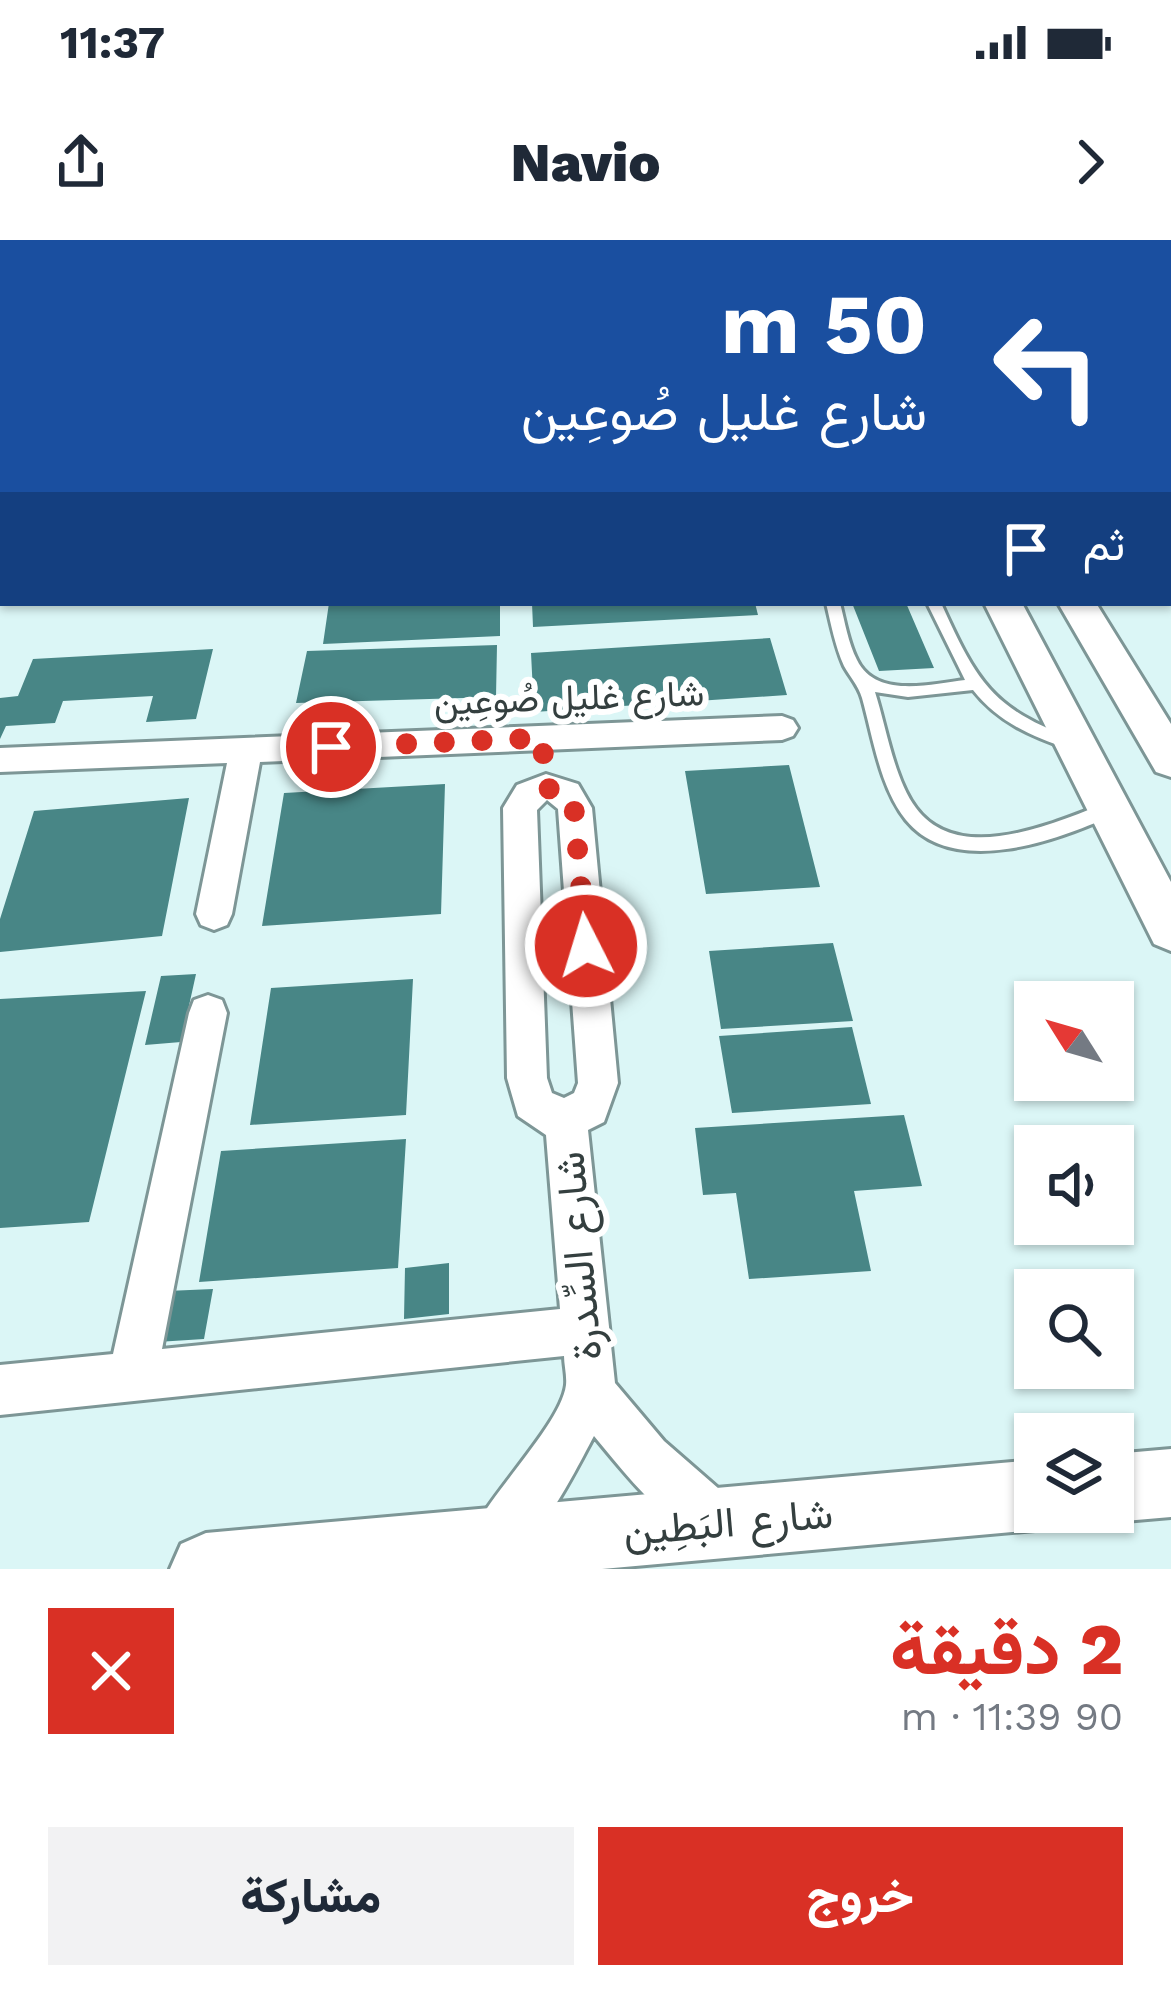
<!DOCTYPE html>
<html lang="ar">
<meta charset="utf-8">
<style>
body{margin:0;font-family:"Work Sans",Vazirmatn,sans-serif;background:#f2f2f3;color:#1f2937;direction:rtl;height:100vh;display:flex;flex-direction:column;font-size:45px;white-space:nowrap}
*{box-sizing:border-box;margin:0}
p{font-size:39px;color:#747a83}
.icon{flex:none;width:66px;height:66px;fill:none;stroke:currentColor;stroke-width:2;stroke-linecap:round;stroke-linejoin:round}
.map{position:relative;height:1329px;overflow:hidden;direction:ltr}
.drawer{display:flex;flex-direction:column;background:#fff;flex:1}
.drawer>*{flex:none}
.top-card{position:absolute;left:0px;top:0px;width:1173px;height:366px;box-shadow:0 3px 9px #0004;direction:rtl;background:#1a4fa0;color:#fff;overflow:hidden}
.needle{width:78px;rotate:307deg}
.fabs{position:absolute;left:1014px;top:741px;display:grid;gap:24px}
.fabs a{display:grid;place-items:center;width:120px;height:120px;border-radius:0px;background:#fff;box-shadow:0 3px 9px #0004;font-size:60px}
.pin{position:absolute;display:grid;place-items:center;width:102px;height:102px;color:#fff;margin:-51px;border:6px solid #fff;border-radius:50%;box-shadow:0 3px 12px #0007}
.me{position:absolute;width:132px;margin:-66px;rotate:355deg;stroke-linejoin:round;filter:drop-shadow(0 0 9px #0008)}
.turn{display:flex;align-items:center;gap:42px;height:252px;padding:0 48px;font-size:54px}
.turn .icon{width:156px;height:156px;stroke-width:2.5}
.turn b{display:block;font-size:84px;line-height:102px}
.then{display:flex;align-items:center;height:114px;padding:0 48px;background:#0003;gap:24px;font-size:45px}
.round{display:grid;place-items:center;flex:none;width:126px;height:126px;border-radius:0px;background:#f2f2f3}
.head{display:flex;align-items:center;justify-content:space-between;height:204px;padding:0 48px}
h1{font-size:72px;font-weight:800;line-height:90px;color:#d93025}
.primary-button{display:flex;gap:24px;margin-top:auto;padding:24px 48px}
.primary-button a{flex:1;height:138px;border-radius:0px;background:#d93025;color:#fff;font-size:48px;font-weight:800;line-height:138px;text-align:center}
.primary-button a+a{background:#f2f2f3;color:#1f2937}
.status{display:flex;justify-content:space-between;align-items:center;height:84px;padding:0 60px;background:#fff;direction:ltr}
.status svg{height:33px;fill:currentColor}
header{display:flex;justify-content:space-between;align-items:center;height:156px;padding:0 48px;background:#fff;font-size:54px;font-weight:800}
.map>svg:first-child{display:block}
.building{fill:#488686}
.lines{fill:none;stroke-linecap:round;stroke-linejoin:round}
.lane-casing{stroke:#7d9696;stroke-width:6}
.street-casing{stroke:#7d9696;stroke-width:6}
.secondary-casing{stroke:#7d9696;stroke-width:6}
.lane{fill:#fff;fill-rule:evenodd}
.street{fill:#fff;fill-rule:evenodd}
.secondary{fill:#fff;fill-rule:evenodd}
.route{stroke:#d93025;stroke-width:21;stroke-dasharray:0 37.8}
.labels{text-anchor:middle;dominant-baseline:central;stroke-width:12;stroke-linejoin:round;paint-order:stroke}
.street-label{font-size:36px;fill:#343f3f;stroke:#fff}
.near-street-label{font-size:42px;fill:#343f3f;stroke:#fff}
</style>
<div class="status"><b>11:37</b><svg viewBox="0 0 49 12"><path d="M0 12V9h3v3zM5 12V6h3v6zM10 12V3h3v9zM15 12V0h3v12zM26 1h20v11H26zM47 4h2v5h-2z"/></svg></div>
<header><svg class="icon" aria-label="forward" viewBox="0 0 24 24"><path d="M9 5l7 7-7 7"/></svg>Navio<svg class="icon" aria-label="share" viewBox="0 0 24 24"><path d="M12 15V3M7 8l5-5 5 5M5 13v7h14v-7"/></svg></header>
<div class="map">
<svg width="1171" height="1329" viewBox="0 0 1171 1329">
<rect width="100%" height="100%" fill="#dbf6f6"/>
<path class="building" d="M329 363H500V396L323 404Z
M532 363H755L758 375 533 387Z
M852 363H906L934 428 879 431Z
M770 398 787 455 534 472 531 413Z
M497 405 496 457 296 463 307 411Z
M213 409 196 479 146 482 153 456 63 461 55 483 6 486 0 499V458L18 456 33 419Z
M789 525 820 647 706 654 685 531Z
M445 544 441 674 262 686 284 553Z
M189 558 162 696 0 712V679L34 571Z
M833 703 853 781 721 789 709 711Z
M196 734 181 802 145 805 161 736Z
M413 739 406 875 250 885 271 748Z
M146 751 89 982 0 988V759Z
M852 787 871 864 732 873 719 796Z
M904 875 922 946 854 951 871 1031 749 1039 736 953 703 955 695 888Z
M406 899 398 1028 199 1042 221 911Z
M449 1023V1074L404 1079 405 1028Z
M213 1049 204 1099 157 1102 167 1051Z"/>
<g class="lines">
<defs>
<path id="lane" d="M826 363H840C845 382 848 403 857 420 876 459 931 444 965 440L927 363H941C976 440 992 470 1075 499L1077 503 1069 509C1031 496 998 482 973 450L908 457 875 452C886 486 894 539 916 568 960 627 1056 582 1109 562L1115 564 1117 569 1115 574C1059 600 954 639 906 580 880 548 873 497 862 458 858 445 850 437 844 426 835 406 831 384 826 363Z"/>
<path id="street" d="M196 0H214L216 3H198Z
M489 0H507V3H489Z
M529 0H547V3H529Z
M691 0H709L710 3H692Z
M0 1 10 3H3L0 16Z
M0 234H3V248H0Z
M0 294H3V310H0Z
M1170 317 1171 318V337L1170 336Z
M782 476 793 480 798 488 793 496 782 500 260 522 232 674 227 685 214 690 201 685 196 674 227 523 0 532V508Z
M546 534 578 544 592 568 618 843 604 882 588 890 615 1143 664 1201 734 1262 741 1281 734 1300 715 1307C667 1287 627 1236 594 1196 573 1235 537 1310 495 1328L476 1320 468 1301C486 1257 561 1185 566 1145 567 1136 564 1125 564 1116L0 1175V1125L113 1114 189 773 194 760 208 755 222 760 227 773 162 1109 560 1069 546 895 518 876 507 838 503 568 517 545ZM547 560 558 569 578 843 574 853 564 858 552 853 547 838 537 570Z"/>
<path id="secondary" d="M800 0H824L826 3H802Z
M849 0H873L875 3H851Z
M984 363H1022L1171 642V711L1154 704Z
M1058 363H1096L1171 484V537L1156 532Z
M1171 1209V1277L1113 1282 1089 1272H1113V1214Z
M1035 1220V1272H1063L1059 1279 1035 1290 602 1329H170L181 1304 206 1293Z"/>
</defs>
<use href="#lane" class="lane-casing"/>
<use href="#street" class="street-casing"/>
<use href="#secondary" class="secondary-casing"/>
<use href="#lane" class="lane"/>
<use href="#street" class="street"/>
<use href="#secondary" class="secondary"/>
</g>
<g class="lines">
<path class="route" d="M331 507 542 498 546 548 566 553 574 568 586 706"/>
</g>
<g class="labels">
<g class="street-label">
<text transform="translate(569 458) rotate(-2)">شارع غليل صُوعِين</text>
</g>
<g class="near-street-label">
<text transform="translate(578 1016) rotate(-95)">شارع السِّدرة</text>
<text transform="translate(728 1282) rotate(-5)">شارع البَطِين</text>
</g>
</g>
</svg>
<div class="fabs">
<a><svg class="needle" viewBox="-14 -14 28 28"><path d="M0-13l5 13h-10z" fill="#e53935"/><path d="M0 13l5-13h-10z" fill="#747a83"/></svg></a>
<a><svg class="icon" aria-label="sound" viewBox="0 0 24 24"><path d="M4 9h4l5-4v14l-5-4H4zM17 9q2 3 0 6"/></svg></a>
<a><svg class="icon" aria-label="search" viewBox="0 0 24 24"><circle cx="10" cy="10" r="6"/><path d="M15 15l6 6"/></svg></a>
<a><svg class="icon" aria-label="layers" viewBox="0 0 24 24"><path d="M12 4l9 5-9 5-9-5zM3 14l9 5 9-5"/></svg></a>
</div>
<div class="pin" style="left:331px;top:507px;background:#d93025"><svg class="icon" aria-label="arrive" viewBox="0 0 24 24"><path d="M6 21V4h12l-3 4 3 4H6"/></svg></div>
<svg class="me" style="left:586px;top:706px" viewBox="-20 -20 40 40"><circle r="17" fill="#d93025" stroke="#fff" stroke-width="3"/><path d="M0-11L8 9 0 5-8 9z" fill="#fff"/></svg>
<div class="top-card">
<div class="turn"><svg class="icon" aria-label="left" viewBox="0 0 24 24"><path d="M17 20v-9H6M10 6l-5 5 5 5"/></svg><div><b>50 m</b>شارع غليل صُوعِين</div></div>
<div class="then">ثم<svg class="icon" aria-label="arrive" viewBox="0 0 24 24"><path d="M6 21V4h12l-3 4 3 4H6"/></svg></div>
</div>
</div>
<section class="drawer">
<div class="head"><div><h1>2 دقيقة</h1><p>90 m · 11:39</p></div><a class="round" style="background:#d93025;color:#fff"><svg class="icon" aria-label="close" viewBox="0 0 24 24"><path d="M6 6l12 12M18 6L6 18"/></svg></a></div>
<div class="primary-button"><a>خروج</a><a>مشاركة</a></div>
</section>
